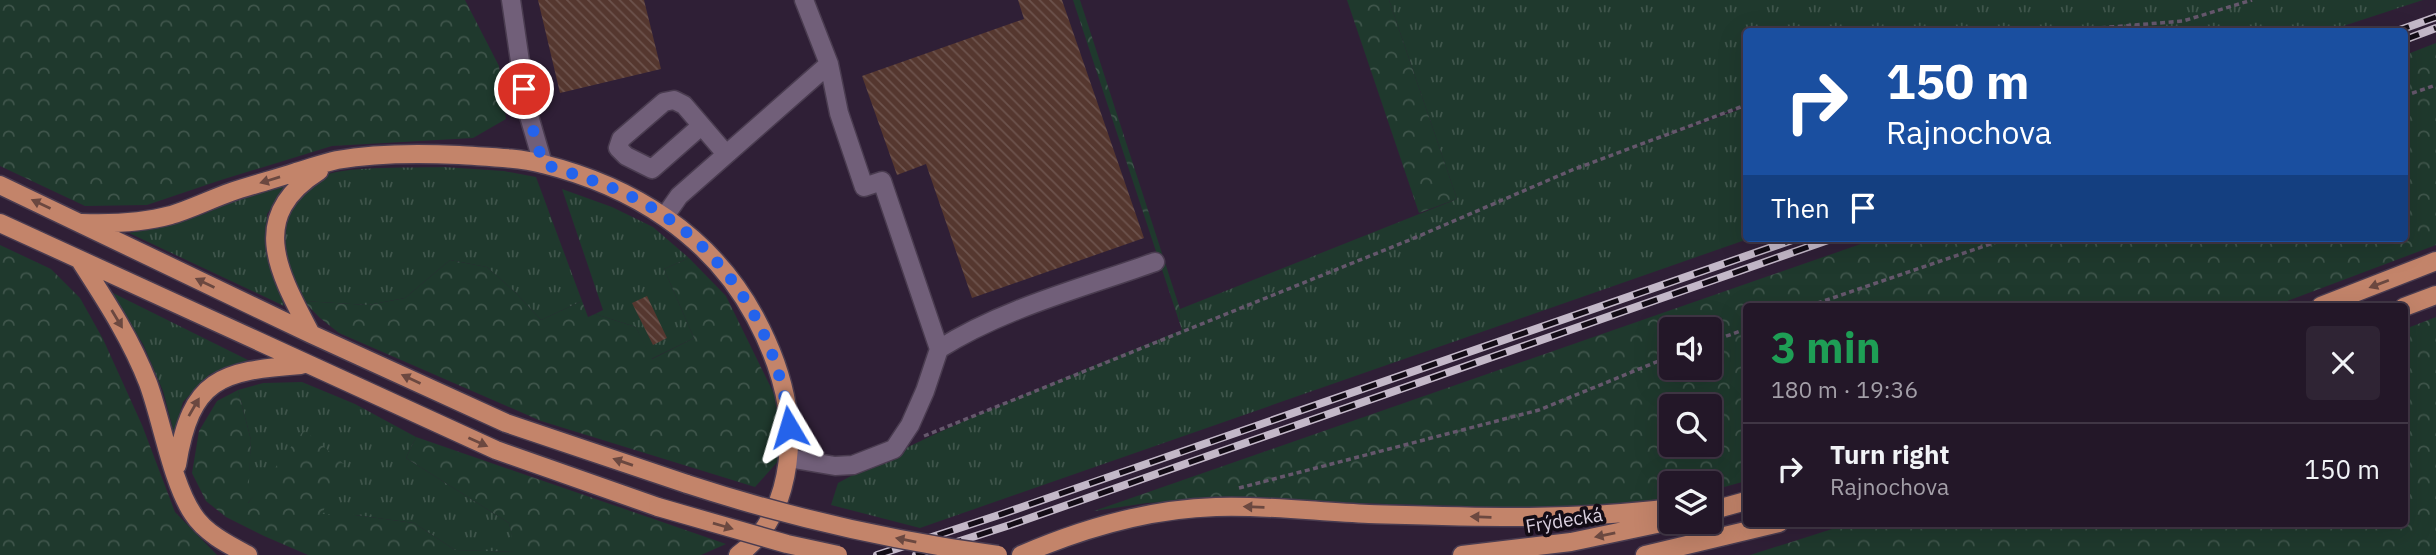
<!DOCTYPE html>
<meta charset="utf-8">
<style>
body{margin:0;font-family:"IBM Plex Sans",sans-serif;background:#2f2434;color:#f1f3f6;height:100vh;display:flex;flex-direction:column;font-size:26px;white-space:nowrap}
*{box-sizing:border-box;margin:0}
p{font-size:23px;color:#a39fa8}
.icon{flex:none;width:38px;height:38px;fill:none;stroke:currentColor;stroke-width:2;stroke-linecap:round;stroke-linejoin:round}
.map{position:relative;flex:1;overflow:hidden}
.panel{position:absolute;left:1743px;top:303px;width:665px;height:224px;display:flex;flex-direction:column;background:#231728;border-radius:7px;box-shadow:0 7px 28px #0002,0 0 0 2px #403645}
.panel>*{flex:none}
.banner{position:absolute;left:1743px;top:28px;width:665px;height:214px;border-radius:7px;box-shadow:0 7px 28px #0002,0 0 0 2px #403645;background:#1a4fa0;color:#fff;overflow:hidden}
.fabs{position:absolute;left:1659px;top:317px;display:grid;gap:14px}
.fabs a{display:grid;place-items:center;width:63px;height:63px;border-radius:7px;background:#231728;box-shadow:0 7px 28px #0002,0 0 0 2px #403645;font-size:35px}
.pin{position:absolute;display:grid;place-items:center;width:60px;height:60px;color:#fff;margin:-30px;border:4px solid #fff;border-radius:50%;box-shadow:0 2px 7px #0007}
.me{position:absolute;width:77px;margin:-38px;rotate:353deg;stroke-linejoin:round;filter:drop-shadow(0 0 5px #0008)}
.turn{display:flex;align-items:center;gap:24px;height:147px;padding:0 28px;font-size:32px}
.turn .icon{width:91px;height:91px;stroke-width:2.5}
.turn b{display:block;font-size:49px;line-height:60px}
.then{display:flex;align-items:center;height:66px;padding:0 28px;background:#0003;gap:14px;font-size:26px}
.round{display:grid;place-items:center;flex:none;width:74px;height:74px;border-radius:7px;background:#2f2434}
.head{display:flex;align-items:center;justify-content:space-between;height:119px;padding:0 28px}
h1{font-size:42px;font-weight:700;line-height:52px;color:#1e9e55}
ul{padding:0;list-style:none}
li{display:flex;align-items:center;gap:21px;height:91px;padding:0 28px;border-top:2px solid #403645}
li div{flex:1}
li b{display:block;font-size:26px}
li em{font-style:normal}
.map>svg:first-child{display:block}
.grass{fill:url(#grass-tufts)}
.forest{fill:url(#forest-crowns);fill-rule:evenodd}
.building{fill:url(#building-back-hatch)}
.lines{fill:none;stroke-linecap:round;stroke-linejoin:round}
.minor-casing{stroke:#4a3c50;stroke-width:21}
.major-casing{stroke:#4a3c50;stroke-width:21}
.path{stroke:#65576c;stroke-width:3.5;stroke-dasharray:5 3.5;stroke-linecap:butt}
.minor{stroke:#715f79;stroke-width:18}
.major{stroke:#c3846a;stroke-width:18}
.rail-casing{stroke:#c3b8c8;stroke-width:8}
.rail{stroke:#130c16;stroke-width:5;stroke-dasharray:16;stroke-linecap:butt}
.major-bridge-casing{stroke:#4a3c50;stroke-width:21;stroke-linecap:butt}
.major-bridge{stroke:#c3846a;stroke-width:18}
.oneway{fill:#6b4840}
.route{stroke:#2563eb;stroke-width:12;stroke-dasharray:0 21.6}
.labels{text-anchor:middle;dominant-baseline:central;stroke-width:7;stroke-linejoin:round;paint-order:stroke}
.street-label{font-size:19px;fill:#dbd1e0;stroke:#130c16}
</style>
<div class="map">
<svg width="2436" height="555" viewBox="0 0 2436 555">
<defs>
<pattern id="grass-tufts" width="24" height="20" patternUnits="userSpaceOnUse" patternTransform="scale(1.75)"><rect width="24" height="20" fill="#1f392d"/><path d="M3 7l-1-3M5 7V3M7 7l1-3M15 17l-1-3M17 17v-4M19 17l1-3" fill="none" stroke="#3f554b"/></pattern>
<pattern id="forest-crowns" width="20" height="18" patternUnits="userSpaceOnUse" patternTransform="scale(1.75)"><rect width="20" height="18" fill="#1f392d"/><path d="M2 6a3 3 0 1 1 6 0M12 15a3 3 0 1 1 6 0" fill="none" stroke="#3f554b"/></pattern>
<pattern id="building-back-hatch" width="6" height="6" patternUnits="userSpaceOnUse" patternTransform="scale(1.75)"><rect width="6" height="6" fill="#55372f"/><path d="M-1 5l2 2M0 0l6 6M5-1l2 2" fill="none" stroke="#6d534d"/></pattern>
</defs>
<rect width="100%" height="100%" fill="#2f1f36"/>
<path class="grass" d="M1389 0H2423L2328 31 1746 32V105L1626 150 1746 107V238H1751L920 528 831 505 838 483C948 423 1066 377 1182 330L1179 321 1180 309 1457 199Z
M443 167 504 171 536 177 582 301 541 320 515 292 487 267 450 260 405 298 368 305 303 301C287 263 268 226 305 193 311 187 318 178 325 175 350 166 414 168 443 167Z
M288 182 267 214 266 249 284 306 129 233 160 227 204 214 240 198Z
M562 189 612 207 653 227 689 258 664 269 694 338 651 359 636 327 595 314 603 310Z
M109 291 248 360 210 374 183 402 174 433 163 391 143 344Z
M302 382 355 404 416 437 406 458 509 523 516 552 455 550 414 523 355 515H321L274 472 247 504 251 440 238 390 263 383Z"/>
<path class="forest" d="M0 0H465L499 66 506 119 473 138 332 146 221 180 147 205 85 206 0 166Z
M1073 0H1080L1180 309 1179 321Z
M1347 0H1389L1457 199 1419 213Z
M2436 43V245L2274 306H1746V481L1710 491V483H1671V499L1621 508 1489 507 1221 499 1147 503 1094 511 1878 238H2404L2405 55ZM1671 329H1710V368H1671ZM1671 406H1710V444H1671Z
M0 245 51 269 80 298 103 339 142 425 175 512 217 555H0Z
M689 258 726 296 779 404 780 459 755 487 541 421 339 333 320 318 303 301 368 305 405 298 450 260 487 267 515 292 541 320 582 301 588 317 595 314 636 327 652 359 694 338 664 269Z
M2436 317V555H1750L1851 523H2404L2405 329Z
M238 390 251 440 248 503 304 430 344 464 322 514 355 515 414 523 455 550 515 552 509 523 406 458 416 437 726 544 701 555H308L264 536 226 517 206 501 192 473 199 431 217 401Z"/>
<path class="building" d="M538 0H644L661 69 560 93Z
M1018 0H1062L1144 238 972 298 926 164 897 175 862 76 1024 19Z
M647 296 667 338 653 345 632 303Z"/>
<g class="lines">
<defs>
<path id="minor" d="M511 0 527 109 543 164
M701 126 652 169 626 156 618 148 621 139 664 102 674 100 684 105 726 154
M665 216 679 196 829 64
M939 349C1004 308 1082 288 1155 262
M788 458 835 466 853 465 894 449 910 425 925 391 939 349 882 181 864 187 839 113 829 64 804 0"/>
<path id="major" d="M0 185 311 334 506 423 687 484
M0 223 496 450 658 507
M82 223C112 224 142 223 171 215 191 209 211 199 231 192 252 185 275 179 296 172 310 168 323 163 337 160 376 153 419 153 459 155 487 157 516 157 543 164 632 186 711 235 755 317 770 345 782 375 787 407 794 459 784 523 738 555
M81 262C106 301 131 339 148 383 162 421 172 483 193 514 205 533 229 545 248 555
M2321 306 2436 261
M2404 307 2436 295
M311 334C279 273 246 217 319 171
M177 465C191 378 220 371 301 365
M1710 511 1746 501
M1021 555C1081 529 1150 509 1216 507 1267 505 1318 512 1369 514 1470 517 1571 521 1671 508
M1462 555 1571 542 1671 521
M1645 555 1779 523"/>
</defs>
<use href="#minor" class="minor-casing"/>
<use href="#major" class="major-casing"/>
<path class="path" d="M2050 32 2183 21 2252 0
M2404 96 2436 85
M1809 306 2008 238
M1710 342 1746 329
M924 436 1412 239 1572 170 1746 105
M1239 488 1539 410 1671 356"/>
<use href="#minor" class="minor"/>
<use href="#major" class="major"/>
<defs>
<path id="rail" d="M2394 32 2436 17
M2404 40 2436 28
M877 555 1002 514 1798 238
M916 555 1010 525 1834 238"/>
</defs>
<use href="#rail" class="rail-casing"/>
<use href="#rail" class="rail"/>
<defs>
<path id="major-bridge" d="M687 484C788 517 893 541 998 555
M658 507 787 544 838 555"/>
</defs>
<use href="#major-bridge" class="major-bridge-casing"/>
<use href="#major-bridge" class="major-bridge"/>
</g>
<defs><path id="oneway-solid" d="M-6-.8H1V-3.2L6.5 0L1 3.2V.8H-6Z" transform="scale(1.75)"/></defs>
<g class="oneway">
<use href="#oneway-solid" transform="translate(270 180) rotate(163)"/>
<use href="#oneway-solid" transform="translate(41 204) rotate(-155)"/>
<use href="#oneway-solid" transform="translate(205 283) rotate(-154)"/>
<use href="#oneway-solid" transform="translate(2379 284) rotate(159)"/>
<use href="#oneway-solid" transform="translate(117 319) rotate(59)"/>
<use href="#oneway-solid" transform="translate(411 379) rotate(-155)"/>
<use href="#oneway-solid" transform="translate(194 407) rotate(-60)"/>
<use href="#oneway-solid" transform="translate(478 442) rotate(24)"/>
<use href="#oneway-solid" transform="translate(623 462) rotate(-161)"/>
<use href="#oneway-solid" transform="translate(1254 507) rotate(-178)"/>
<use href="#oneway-solid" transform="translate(1481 517) rotate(-178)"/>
<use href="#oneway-solid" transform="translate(723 526) rotate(16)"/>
<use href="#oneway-solid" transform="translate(1605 535) rotate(168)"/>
<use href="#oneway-solid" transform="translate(906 540) rotate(-169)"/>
</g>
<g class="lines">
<path class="route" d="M524 89 527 109 543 164C576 175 608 184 638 200 723 244 780 333 789 427"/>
</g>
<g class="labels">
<g class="street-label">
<text transform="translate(1564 520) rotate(-9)">Frýdecká</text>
</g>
</g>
</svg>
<div class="fabs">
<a><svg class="icon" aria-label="sound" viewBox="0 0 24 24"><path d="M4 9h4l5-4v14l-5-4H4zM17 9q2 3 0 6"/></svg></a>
<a><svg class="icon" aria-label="search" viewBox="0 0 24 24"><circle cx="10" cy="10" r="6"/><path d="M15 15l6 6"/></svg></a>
<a><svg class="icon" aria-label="layers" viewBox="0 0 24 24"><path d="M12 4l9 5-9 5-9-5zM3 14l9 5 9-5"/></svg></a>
</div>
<div class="pin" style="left:524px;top:89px;background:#d93025"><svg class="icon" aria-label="arrive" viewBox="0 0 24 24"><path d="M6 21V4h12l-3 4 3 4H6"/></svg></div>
<svg class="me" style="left:789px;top:427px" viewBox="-20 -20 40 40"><path d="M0-17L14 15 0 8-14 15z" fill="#2563eb" stroke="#fff" stroke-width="4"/></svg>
<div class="banner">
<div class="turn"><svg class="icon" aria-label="right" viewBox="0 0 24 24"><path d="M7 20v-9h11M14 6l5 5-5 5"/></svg><div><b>150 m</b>Rajnochova</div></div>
<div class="then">Then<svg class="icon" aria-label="arrive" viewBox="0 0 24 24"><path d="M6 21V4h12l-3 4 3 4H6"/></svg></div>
</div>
<section class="panel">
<div class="head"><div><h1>3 min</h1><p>180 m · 19:36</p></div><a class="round"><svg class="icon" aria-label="close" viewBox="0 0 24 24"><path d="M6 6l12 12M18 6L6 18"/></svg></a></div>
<ul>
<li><svg class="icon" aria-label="right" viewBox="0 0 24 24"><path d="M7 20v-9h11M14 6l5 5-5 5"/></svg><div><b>Turn right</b><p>Rajnochova</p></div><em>150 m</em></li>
</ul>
</section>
</div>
